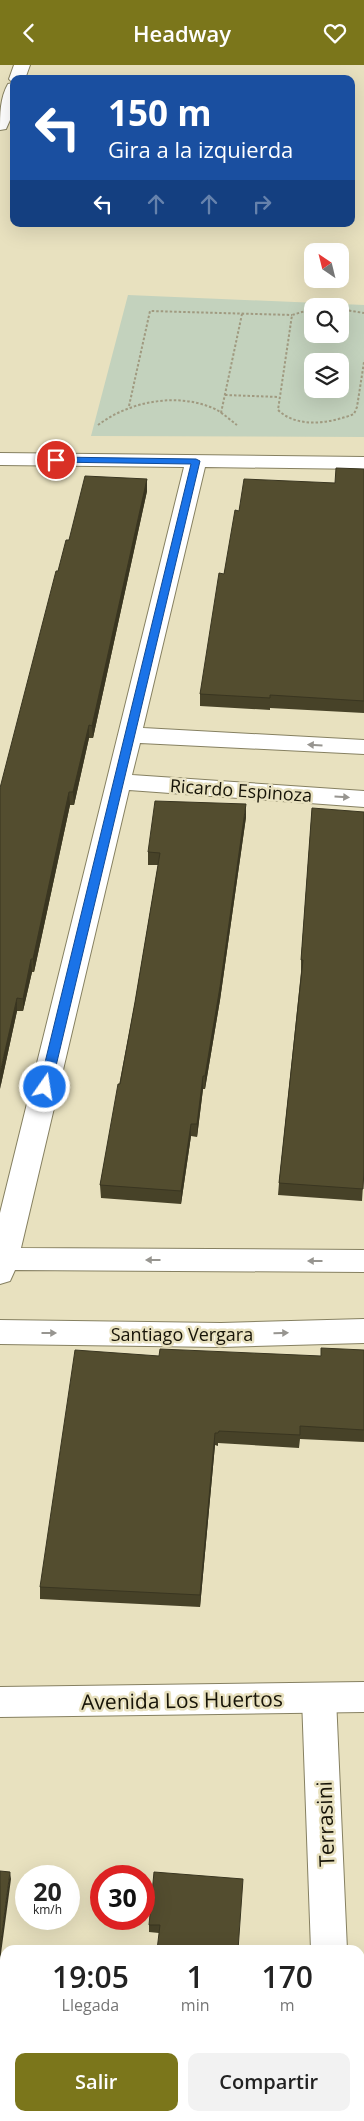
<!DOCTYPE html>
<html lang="es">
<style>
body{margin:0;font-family:"Open Sans",sans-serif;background:#f2f2f2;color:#222;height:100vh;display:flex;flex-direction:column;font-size:19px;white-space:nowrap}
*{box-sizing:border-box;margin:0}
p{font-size:16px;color:#767676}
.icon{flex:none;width:28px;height:28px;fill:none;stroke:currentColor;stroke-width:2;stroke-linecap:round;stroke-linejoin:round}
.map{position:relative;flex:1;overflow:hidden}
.details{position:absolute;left:0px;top:1880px;width:365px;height:176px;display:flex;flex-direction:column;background:#fff;border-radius:15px 15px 0 0;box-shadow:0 5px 20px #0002}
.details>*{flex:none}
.banner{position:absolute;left:10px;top:10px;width:345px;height:152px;border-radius:10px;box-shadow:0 5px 20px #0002;background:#1a4fa0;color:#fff;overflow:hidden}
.needle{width:32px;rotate:325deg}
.fabs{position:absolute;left:304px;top:178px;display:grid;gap:10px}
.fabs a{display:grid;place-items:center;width:45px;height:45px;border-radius:10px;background:#fff;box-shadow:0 5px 20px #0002;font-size:25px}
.speed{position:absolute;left:15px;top:1800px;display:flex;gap:10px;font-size:25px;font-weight:700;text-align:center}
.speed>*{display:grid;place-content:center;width:65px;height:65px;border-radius:50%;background:#fff;box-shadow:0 5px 20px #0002;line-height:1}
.speed small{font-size:12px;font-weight:400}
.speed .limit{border:8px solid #d22;background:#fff;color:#111}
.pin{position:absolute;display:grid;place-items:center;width:42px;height:42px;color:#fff;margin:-21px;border:2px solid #fff;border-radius:50%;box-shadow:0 1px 5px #0007}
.me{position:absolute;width:55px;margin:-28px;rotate:13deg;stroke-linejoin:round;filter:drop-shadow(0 0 4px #0008)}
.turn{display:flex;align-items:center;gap:18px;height:105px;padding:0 15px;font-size:22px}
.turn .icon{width:65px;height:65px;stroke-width:2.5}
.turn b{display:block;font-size:35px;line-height:42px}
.lanes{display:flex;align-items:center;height:48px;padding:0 15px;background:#0003;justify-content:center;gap:25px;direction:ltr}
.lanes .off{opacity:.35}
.eta{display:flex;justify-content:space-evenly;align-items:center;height:85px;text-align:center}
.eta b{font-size:30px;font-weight:600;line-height:35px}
.primary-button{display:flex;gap:10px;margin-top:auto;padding:10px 15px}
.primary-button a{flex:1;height:58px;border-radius:10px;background:#7b761b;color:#fff;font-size:20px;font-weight:600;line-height:58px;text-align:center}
.primary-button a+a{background:#f2f2f2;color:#222}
header{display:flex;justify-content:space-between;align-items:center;height:65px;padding:0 15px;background:#7b761b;color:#fff;font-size:22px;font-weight:600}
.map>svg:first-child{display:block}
.green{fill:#c3d2bd;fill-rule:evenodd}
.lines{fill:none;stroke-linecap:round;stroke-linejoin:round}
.street-casing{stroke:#868061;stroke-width:2}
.secondary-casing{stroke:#868061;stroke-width:2}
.path{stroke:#a09a80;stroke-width:2;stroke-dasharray:2.5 2;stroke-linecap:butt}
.street{fill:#fff;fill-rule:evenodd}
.secondary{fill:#fff;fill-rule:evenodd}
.wall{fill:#474228}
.shaded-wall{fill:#3a3621}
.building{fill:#534d2f;stroke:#3a3621}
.oneway{fill:#979590}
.route{fill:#1a73e8;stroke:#114b97}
.labels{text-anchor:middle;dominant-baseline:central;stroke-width:5;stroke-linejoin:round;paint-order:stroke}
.street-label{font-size:18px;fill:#171408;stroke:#e8e1bf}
.near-street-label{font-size:21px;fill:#171408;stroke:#e8e1bf}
</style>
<header><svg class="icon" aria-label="back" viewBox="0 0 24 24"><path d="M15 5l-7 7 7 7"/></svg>Headway<svg class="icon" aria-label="heart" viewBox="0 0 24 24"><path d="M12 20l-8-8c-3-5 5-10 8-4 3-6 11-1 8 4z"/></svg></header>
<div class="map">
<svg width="364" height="2056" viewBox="0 0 364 2056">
<rect width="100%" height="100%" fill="#e8e1bf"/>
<path class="green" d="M128 230 364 240V372L91 371ZM312 241H340V269H312ZM312 296H340V324H312Z"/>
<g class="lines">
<defs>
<path id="street" d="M14 0H30L25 14H14V46L6 64 0 65C0 49 0 33 8 19L13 18 9 14Z
M0 388 364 392V404L205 402 143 663 364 675V689L140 678 132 710 364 726V742L129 725 21 1183 364 1185V1207L15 1205 10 1216 0 1219V1148L184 402 0 400Z
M364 1254V1278L221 1282 0 1279V1255L221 1258Z
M319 1618 331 1623 336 1633 347 1885H311L302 1633 307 1623Z
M317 2051H355V2056H317Z"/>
<path id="secondary" d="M364 1617V1647L0 1652V1622Z"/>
</defs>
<use href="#street" class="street-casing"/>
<use href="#secondary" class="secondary-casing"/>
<path class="path" d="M312 244 292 250 278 345C298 364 331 358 354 349L357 342 364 297
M340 244 364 248
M225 330 279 332
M129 341 150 246 292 250
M221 348 242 249
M98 360C130 336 178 327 215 344 223 348 230 355 237 360"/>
<use href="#street" class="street"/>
<use href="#secondary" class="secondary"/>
</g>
<path class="wall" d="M364 404V648L270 643V645L200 641V629L224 509 239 446 335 418Z
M147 414V426L93 673H89L74 740H70L34 907H32L23 946H17L0 1024 58 506 69 475Z
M312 743 364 1104 362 1136 278 1130 279 1118 301 907V895Z
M246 752 220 935 205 1024H203L197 1072 191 1071 181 1139 101 1133 100 1120 135 937 158 800H148V787Z
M364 1285V1377L300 1374 299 1383 218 1378V1381L215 1380 200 1542 40 1534V1522L159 1291H321Z
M243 1814 159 1868 149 1867V1860Z"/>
<path class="shaded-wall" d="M147 414V426L93 673 92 661Z
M89 660V673L74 740 73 727Z
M69 727 70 740 34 907 33 894Z
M246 739V752L220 935 205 1024V1011Z
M31 894 32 907 23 946V934Z
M17 933V946L0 1024V1008Z
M203 1011V1024L197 1072V1059Z
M191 1059V1071L181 1139V1126Z
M215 1368V1380L200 1542V1530Z
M10 1807 11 1814 0 1896V1883Z"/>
<path class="building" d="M336 403 364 404V636L270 630V633L200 629 219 508 224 509 235 445 239 446 244 414 335 418Z
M85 411 147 414 92 661 89 660 73 727H69L33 894H31L23 934 17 933 0 1008V723L56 506H58L66 475H69Z
M155 736 246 739 220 922 205 1011H203L197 1059H191L181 1126 100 1120 118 1019H120L135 937 160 788 148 787Z
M312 743 364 747V1104L363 1124 279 1118 303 895H301Z
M321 1283 364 1285V1365L300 1361V1370L219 1366 218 1368H215L200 1530 40 1522 75 1285 159 1291 160 1284 321 1291Z
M0 1806 10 1807 0 1883Z
M154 1807 243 1814 238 1885H157L160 1860H149Z
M150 2051H246L245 2056H149Z"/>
<defs><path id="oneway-solid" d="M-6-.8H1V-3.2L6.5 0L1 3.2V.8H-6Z" transform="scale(1.25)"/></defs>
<g class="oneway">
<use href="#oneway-solid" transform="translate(315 680) rotate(-177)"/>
<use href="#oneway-solid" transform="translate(342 732) rotate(4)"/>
<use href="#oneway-solid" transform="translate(153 1195) rotate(-180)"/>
<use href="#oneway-solid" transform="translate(315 1196) rotate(-180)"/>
<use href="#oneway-solid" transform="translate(49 1268)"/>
<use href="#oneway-solid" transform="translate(281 1268) rotate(-1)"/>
</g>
<path class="route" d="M56 392 196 394 200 396 51 1022 45 1026 39 1022 191 399 52 397 51 395Z"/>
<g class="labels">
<g class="street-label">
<text transform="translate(241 725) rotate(4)">Ricardo Espinoza</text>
<text x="182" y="1269">Santiago Vergara</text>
</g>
<g class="near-street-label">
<text transform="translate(182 1635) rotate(-1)">Avenida Los Huertos</text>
<text transform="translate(325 1759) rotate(-92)">Terrasini</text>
</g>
</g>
</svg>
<div class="fabs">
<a><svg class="needle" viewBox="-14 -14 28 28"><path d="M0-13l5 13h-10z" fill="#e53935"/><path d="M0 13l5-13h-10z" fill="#767676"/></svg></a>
<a><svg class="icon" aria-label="search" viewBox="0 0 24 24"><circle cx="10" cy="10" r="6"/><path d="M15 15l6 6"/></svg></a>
<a><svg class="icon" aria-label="layers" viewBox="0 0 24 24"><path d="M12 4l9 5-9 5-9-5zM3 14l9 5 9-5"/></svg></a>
</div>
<div class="speed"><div>20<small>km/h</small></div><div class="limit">30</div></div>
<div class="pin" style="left:56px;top:395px;background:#d93025"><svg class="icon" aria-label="arrive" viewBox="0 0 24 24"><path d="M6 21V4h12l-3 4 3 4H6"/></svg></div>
<svg class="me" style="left:45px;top:1022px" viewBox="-20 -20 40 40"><circle r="17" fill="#1a73e8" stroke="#fff" stroke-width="3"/><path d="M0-11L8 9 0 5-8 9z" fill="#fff"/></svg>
<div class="banner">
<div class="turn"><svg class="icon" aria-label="left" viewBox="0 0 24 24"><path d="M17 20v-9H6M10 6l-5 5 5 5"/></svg><div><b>150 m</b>Gira a la izquierda</div></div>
<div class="lanes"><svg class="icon" aria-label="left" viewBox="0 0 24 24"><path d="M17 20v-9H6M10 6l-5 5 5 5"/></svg><svg class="icon off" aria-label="ahead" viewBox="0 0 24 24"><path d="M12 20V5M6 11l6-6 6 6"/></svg><svg class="icon off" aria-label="ahead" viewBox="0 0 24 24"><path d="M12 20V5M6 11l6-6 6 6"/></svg><svg class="icon off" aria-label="right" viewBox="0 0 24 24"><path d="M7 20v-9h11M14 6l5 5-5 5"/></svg></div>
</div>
<section class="details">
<div class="eta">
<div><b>19:05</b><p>Llegada</p></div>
<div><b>1</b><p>min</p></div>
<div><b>170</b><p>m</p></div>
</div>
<div class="primary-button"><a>Salir</a><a>Compartir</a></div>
</section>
</div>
